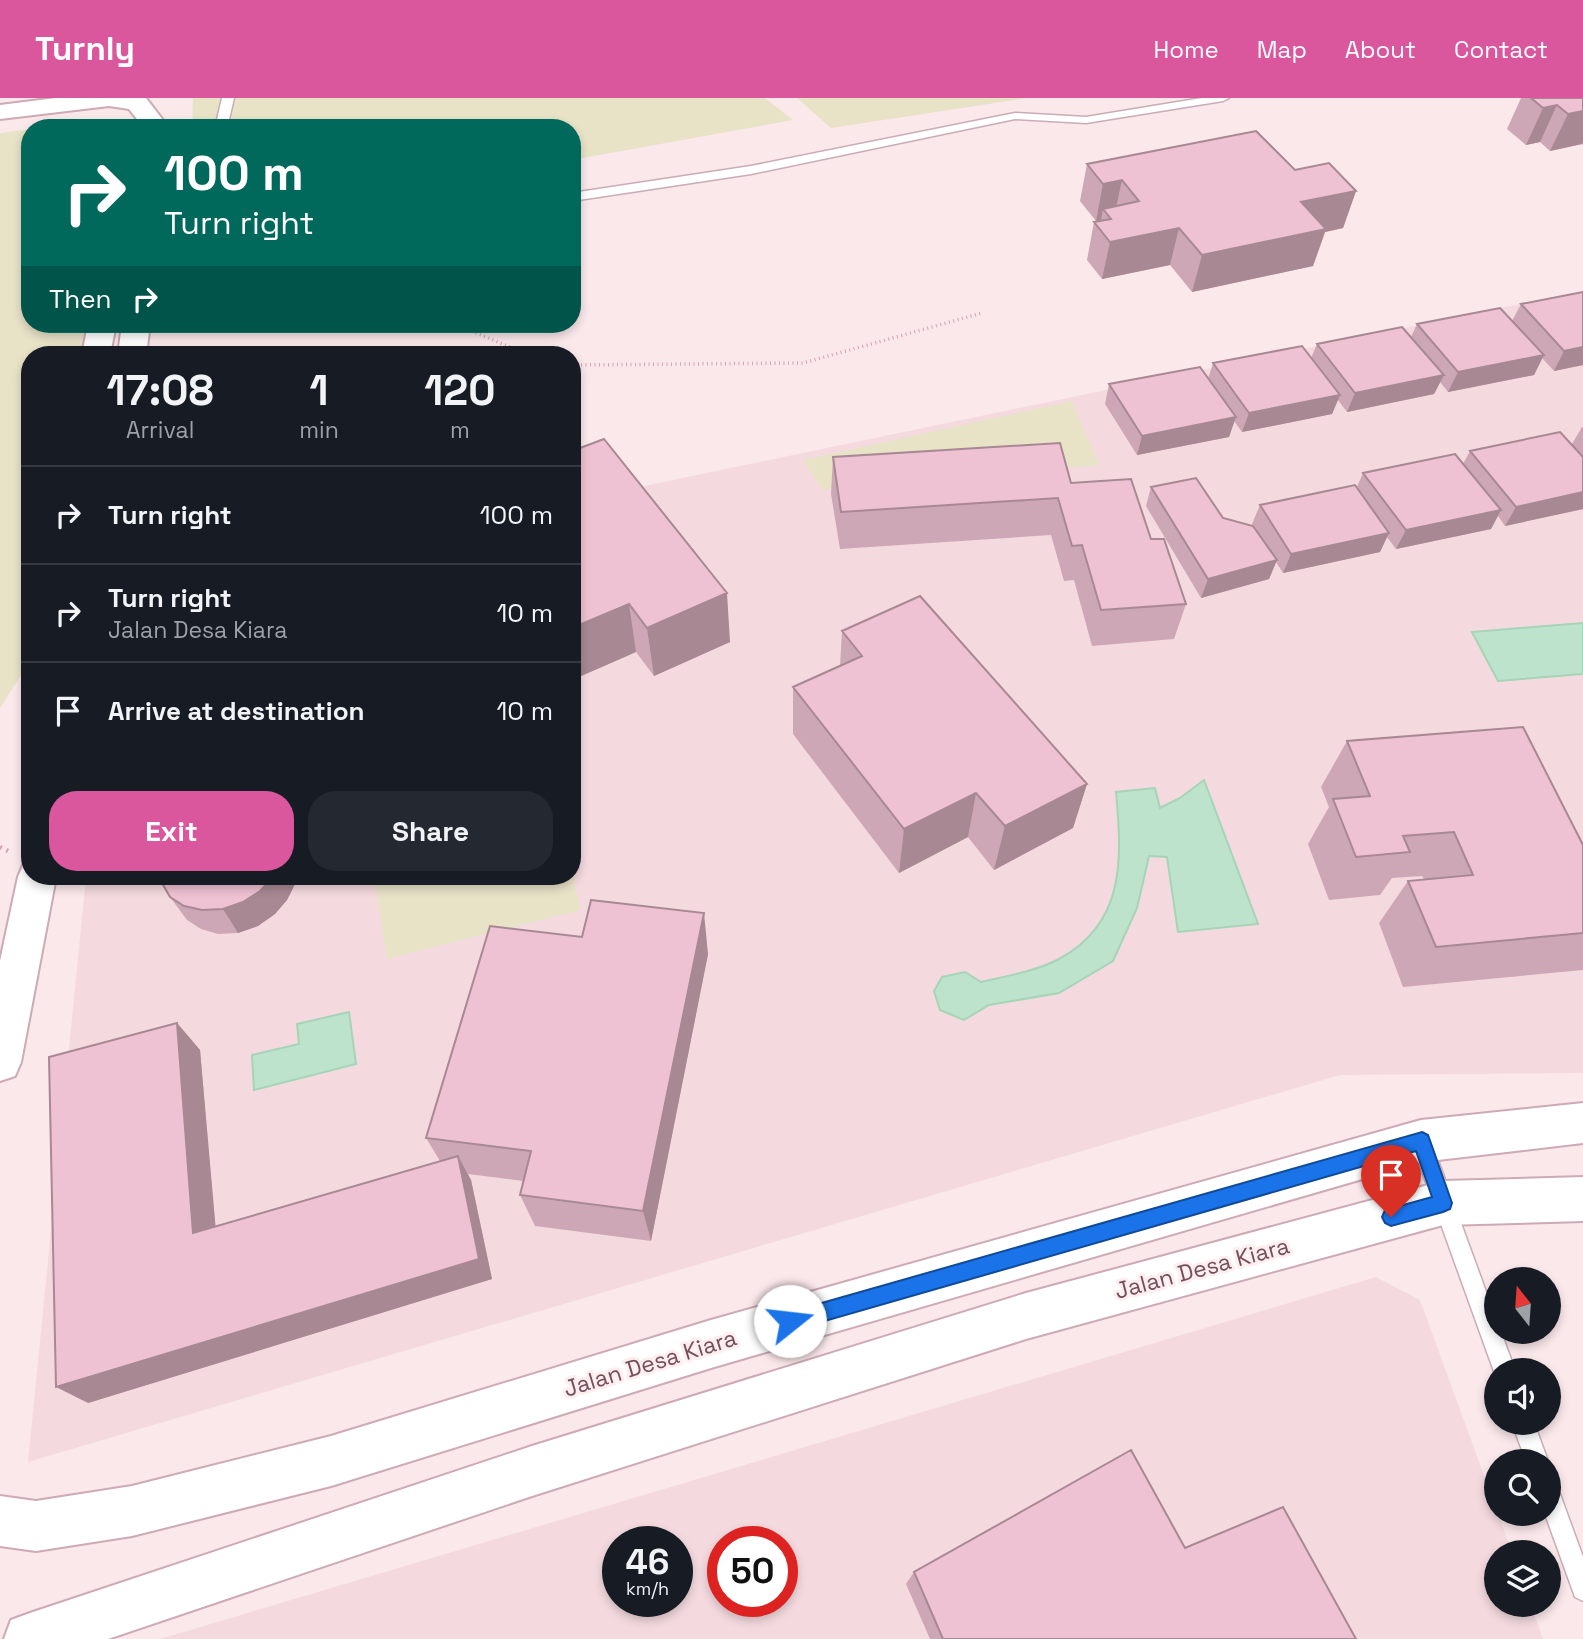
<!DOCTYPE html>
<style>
body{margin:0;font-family:"Space Grotesk",sans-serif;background:#242831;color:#f1f3f6;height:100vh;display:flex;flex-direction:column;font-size:26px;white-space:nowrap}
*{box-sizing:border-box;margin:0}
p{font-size:23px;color:#9ea1a6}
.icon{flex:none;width:38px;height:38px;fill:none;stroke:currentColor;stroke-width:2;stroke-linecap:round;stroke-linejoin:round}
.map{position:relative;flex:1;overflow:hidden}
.side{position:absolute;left:21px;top:248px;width:560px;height:539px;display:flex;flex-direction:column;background:#171b24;border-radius:28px;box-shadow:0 4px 10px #0003}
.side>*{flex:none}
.banner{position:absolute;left:21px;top:21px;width:560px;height:214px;border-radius:28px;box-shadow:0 4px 10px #0003;background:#00695c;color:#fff;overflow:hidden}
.needle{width:46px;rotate:343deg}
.fabs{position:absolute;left:1484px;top:1169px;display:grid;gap:14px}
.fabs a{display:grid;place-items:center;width:77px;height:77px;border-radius:50%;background:#171b24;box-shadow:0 4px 10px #0003;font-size:35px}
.speed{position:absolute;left:602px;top:1428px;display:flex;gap:14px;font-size:35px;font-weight:700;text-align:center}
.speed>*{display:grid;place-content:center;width:91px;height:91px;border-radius:50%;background:#171b24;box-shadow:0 4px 10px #0003;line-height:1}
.speed small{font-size:18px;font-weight:400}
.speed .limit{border:10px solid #d22;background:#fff;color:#111}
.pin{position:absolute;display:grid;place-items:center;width:60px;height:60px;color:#fff;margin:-72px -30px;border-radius:50% 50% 50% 0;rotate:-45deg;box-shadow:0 0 7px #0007}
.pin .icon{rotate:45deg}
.me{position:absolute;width:77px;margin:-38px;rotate:74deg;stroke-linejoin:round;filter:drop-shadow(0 0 5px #0008)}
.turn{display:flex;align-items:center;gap:24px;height:147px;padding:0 28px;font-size:32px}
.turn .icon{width:91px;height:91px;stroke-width:2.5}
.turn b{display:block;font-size:49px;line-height:60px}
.then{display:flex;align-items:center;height:66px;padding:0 28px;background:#0003;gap:14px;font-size:26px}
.eta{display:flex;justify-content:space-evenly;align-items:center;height:119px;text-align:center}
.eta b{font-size:42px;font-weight:600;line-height:49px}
.button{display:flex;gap:14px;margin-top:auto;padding:14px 28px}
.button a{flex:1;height:80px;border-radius:28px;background:#db579d;color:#fff;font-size:28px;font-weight:600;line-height:80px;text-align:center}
.button a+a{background:#242831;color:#f1f3f6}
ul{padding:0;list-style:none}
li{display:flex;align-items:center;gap:21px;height:98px;padding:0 28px;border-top:2px solid #363941}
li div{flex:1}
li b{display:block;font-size:26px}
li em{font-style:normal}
header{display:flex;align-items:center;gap:42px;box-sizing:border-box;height:98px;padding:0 35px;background:#db579d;color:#fff}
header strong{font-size:33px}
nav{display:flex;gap:38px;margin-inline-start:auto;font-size:24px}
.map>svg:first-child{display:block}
.residential{fill:#f4dadf;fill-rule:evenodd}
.green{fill:#e8e2c7}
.water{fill:#bee3cc;stroke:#a5d4b8;stroke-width:2}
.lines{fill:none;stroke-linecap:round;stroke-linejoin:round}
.lane-casing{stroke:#c9acb6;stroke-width:3}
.secondary-casing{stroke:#cdaab5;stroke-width:4}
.path-far1{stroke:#d3a5b6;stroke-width:3.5;stroke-dasharray:1 3.5;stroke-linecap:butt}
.path{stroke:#d3a5b6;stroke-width:4.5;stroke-dasharray:2 5;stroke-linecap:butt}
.lane{fill:#fff;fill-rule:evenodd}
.secondary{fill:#fff;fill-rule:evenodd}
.wall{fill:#cda7b5}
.shaded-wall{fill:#a78893}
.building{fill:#eec2d2;stroke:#a78893;stroke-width:2}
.route{fill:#1a73e8;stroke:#114b97;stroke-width:2}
.labels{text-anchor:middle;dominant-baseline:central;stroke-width:6;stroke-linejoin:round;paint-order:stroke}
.near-street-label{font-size:23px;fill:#734e5d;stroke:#feeef0}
</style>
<header>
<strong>Turnly</strong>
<nav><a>Home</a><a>Map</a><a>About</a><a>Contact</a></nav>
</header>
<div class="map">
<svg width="1583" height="1541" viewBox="0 0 1583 1541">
<rect width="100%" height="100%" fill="#fbe8eb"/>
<path class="residential" d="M1583 193V975L1340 977 28 1364 86 779H572V403Z
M1376 1179 1420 1202 1512 1454H1496V1507H1531L1543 1541H160ZM618 1444H677V1503H618ZM723 1444H782V1503H723Z"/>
<path class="green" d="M193 0H765L793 22 572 62V30H192Z
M797 0H1027L831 30Z
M30 31V226H98L93 257H30V563L0 610V35Z
M1072 303 1099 367 822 392 803 362Z
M572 777 581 812 387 861 374 779H572Z"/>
<path class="water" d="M1583 525V576L1498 583 1472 534Z
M1204 682 1258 826 1178 834 1167 759 1149 758 1137 810 1113 863 1059 895 989 907 964 922 940 912 934 893 942 879 965 874 981 884C1004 879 1039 872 1059 861 1126 825 1122 760 1116 694L1155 690 1160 710 1180 700Z
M349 914 356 966 254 992 252 957 299 946 297 926Z"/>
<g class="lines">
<defs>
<path id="lane" d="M222 0H234L227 30H215Z
M1202 0H1229L1223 3 1086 25 1015 21 751 76 572 103V95L751 68 1015 15 1086 19Z
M1421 1034 1428 1036 1431 1043 1496 1221V1234H1501L1515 1272H1496V1279L1411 1043 1414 1036Z
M1512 1325H1534L1548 1363H1526Z
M1549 1385 1557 1388 1583 1459V1503L1575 1499 1545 1416H1549Z"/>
<path id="secondary" d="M56 0H146L169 30H144L129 11 109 8 0 21V7Z
M88 226H116L110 257H82Z
M122 226H150L146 257H118Z
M30 765V779H56L21 964 15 978 0 983V863L18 779 23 767Z
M1583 1005V1045L1421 1064 711 1270 331 1388 132 1438 36 1453 0 1448V1398L36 1403 132 1388 331 1338 711 1222 1421 1022Z
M1583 1079V1123L1443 1127 1026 1241 532 1398 108 1541H4L11 1522 30 1515 532 1348 1026 1195 1443 1083Z"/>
</defs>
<use href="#lane" class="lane-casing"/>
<use href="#secondary" class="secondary-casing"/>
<path class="path-far1" d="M455 226 529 257
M572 267 803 265 982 215"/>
<path class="path" d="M0 749 12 755"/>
<use href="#lane" class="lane"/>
<use href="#secondary" class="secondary"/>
</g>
<path class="wall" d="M1521 0H1583V48L1582 46 1550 53 1540 44 1526 47 1507 31Z
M1087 66 1295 72 1356 93 1343 130 1325 134 1313 168 1192 194 1170 167 1102 181 1087 162 1094 124 1100 123 1101 122 1096 123 1080 103Z
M1583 194V267L1554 273 1542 260 1534 277 1448 294 1440 284 1434 296 1347 314 1338 302 1332 316 1242 334 1234 323 1229 339 1137 357 1105 306 1109 286 1208 281 1213 265 1311 260 1317 246 1411 239 1417 226 1512 223 1521 206Z
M1582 329H1583V411L1505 428 1498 418 1491 431 1396 451 1387 439 1380 454 1283 475 1276 464 1269 481 1201 500 1146 408 1151 389 1223 420 1263 443 1252 426 1260 407 1357 389 1363 375 1463 366 1470 353 1572 346Z
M572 353 730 544 654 578 636 554 572 582Z
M833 359 1071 385 1151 441 1186 506 1174 541 1092 548 1074 482 1064 483 1051 437 840 451 831 396Z
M842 533 1087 686 1073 730 994 772 968 739 899 775 793 636V589L840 568Z
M1347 643 1583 747V872L1403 889 1379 825 1408 783 1424 781 1422 778 1392 780 1380 797 1329 802 1308 746 1329 709 1321 689Z
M295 786 287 802 275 816 258 828 238 835 218 836 201 831 187 822 170 799Z
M708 856 651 1143 535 1128 520 1097 523 1083 468 1076 471 1082 492 1181 88 1305 177 925 200 952 215 1128 440 1063 426 1040Z
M914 1474 1356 1541H930L906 1486Z"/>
<path class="shaded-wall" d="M1557 7 1540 44 1526 47 1543 10Z
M1583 13V44L1582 46 1550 53 1568 16Z
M1122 82 1114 119 1103 111 1101 122 1096 123 1103 86Z
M1356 93 1343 130 1325 134 1313 168 1192 194 1202 157 1301 104Z
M1179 130 1170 167 1102 181 1110 144Z
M1583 249V267L1554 273 1564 253Z
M1544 257 1534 277 1448 294 1458 274Z
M1444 277 1434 296 1347 314 1355 295Z
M1340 297 1332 316 1242 334 1249 315Z
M1236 319 1229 339 1137 357 1142 338Z
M1583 394V411L1505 428 1516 409Z
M1501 412 1491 431 1396 451 1406 432Z
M1389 435 1380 454 1283 475 1291 456Z
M1277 462 1269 481 1201 500 1208 481Z
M727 495 730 544 654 578 647 530Z
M629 506 636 554 572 582V530Z
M1087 686 1073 730 994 772 1005 728Z
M976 695 968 739 899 775 904 731Z
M273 779H295V786L287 802 275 816 258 828 238 835 223 811Z
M704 815 708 856 651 1143 643 1113Z
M177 925 200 952 218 1156 193 1135Z
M458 1058 471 1082 492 1181 88 1305 56 1289Z"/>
<path class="building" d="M1531 0H1583V13L1568 16 1557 7 1543 10Z
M1256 33 1295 72 1329 65 1356 93 1301 104 1326 131 1202 157 1179 130 1110 144 1094 124 1111 121 1103 111 1139 103 1122 82 1103 86 1087 66Z
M1583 194V249L1564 253 1521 206Z
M1500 210 1544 257 1458 274 1417 226Z
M1402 229 1444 277 1355 295 1317 246Z
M1302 248 1340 297 1249 315 1213 265Z
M1200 269 1236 319 1142 338 1109 286Z
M1560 334 1583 359V394L1516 409 1470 353Z
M604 341 727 495 647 530 629 506 572 530V353Z
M1060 345 1071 385 1131 381 1151 441H1164L1186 506 1101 512 1082 447 1072 448 1058 400 841 414 833 359Z
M1455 356 1501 412 1406 432 1363 375Z
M1196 380 1223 420 1253 428 1277 462 1208 481 1151 389Z
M1355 387 1389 435 1291 456 1260 407Z
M920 498 1087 686 1005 728 976 695 904 731 793 589 862 558 842 533Z
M1523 629 1583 747V835L1436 849 1408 783 1473 777 1454 734 1403 738 1410 754 1356 759 1333 701 1370 698 1347 643Z
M162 779H273L260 793 243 804 223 811 202 812 184 808 170 799 162 785Z
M591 802 704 815 643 1113 520 1097 531 1053 426 1040 490 828 582 839Z
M177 925 193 1135 458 1058 479 1161 56 1289 49 959Z
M1131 1352 1185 1450 1283 1409 1356 1541H943L914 1474Z"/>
<path class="route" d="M1422 1034 1428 1037 1452 1105 1450 1111 1443 1114 1391 1128 1385 1125 1382 1119 1385 1112 1432 1099 1416 1053 790 1233 783 1230 780 1223 783 1216 790 1214Z"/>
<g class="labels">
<g class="near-street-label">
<text transform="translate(1202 1170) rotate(-15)">Jalan Desa Kiara</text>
<text transform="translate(650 1265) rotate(-17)">Jalan Desa Kiara</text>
</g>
</g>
</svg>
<div class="fabs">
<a><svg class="needle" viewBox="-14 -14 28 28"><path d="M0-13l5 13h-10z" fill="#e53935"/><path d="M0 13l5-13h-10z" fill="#9ea1a6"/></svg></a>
<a><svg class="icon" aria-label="sound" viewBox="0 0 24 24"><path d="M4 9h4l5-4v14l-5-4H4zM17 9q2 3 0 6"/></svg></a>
<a><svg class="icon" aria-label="search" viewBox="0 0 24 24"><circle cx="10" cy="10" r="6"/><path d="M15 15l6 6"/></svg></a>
<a><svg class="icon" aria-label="layers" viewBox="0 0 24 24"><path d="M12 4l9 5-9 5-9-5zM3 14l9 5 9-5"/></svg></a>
</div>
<div class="speed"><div>46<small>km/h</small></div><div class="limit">50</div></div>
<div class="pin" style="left:1391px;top:1119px;background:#d93025"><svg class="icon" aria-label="arrive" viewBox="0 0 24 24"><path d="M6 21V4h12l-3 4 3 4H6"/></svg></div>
<svg class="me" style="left:790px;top:1223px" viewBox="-20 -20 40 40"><circle r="19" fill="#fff"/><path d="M0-13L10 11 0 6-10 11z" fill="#1a73e8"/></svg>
<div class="banner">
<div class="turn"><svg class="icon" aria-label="right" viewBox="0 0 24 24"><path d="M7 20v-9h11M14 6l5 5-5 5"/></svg><div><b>100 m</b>Turn right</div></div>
<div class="then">Then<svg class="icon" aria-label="right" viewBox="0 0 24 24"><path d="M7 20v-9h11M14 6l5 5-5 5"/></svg></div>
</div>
<section class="side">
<div class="eta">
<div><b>17:08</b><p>Arrival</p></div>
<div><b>1</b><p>min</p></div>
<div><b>120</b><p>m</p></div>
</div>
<ul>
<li><svg class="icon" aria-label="right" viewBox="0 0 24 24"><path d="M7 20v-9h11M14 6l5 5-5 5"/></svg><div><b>Turn right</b></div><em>100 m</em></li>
<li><svg class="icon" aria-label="right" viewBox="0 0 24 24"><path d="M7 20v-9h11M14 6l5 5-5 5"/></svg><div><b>Turn right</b><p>Jalan Desa Kiara</p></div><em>10 m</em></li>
<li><svg class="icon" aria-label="arrive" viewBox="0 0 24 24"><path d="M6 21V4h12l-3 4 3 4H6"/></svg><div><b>Arrive at destination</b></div><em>10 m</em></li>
</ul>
<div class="button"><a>Exit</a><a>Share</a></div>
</section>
</div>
